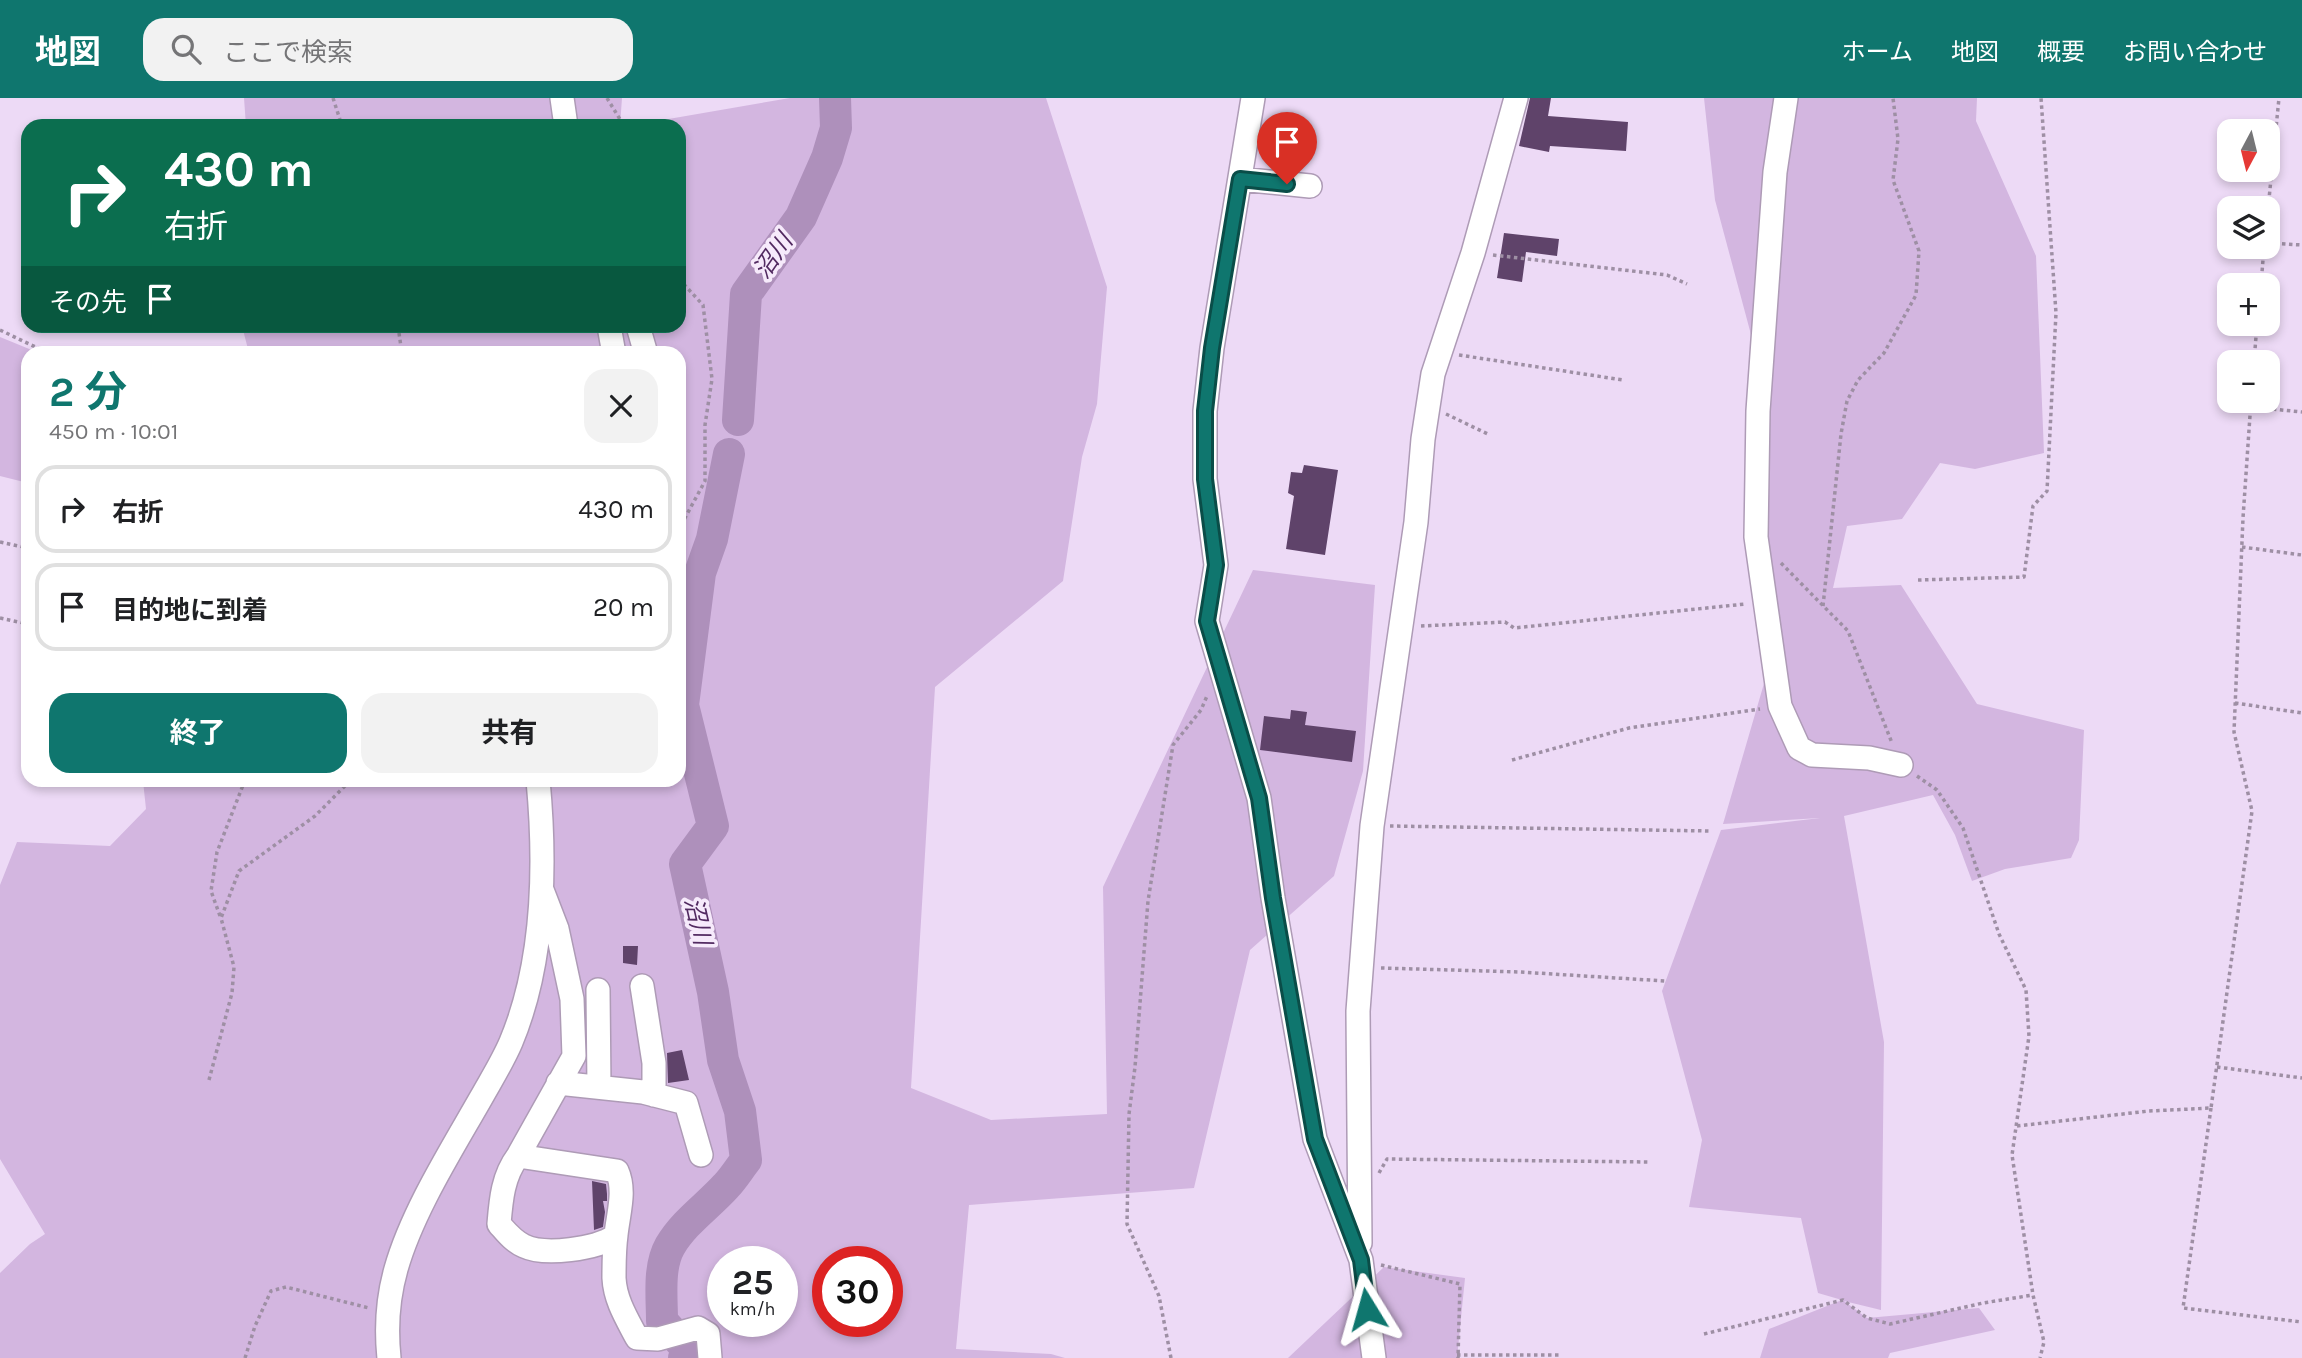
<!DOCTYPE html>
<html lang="ja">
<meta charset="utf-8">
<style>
body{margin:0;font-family:Karla,"Noto Sans JP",sans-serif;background:#f2f2f2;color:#202124;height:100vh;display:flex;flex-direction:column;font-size:26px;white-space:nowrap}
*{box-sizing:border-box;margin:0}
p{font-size:23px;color:#757577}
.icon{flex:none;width:38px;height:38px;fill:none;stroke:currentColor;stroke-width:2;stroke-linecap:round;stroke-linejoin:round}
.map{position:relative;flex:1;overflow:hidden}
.panel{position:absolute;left:21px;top:248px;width:665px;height:441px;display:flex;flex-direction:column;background:#fff;border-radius:21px;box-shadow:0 4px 10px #0003}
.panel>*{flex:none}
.hud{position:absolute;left:21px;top:21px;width:665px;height:214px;border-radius:21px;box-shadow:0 4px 10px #0003;background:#0b6e4f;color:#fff;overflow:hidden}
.needle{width:46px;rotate:187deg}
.fabs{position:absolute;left:2217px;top:21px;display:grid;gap:14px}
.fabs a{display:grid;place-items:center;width:63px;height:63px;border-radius:14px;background:#fff;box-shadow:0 4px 10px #0003;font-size:35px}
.speed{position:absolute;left:707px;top:1148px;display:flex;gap:14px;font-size:35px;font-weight:700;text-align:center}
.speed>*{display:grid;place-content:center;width:91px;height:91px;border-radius:50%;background:#fff;box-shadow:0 4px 10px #0003;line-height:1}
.speed small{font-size:18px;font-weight:400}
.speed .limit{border:10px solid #d22;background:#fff;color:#111}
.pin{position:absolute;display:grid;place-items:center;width:60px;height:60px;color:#fff;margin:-72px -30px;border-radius:50% 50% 50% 0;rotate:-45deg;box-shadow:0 0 7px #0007}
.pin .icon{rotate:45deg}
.me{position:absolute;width:77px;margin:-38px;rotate:352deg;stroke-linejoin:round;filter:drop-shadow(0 0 5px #0008)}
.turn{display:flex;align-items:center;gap:24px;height:147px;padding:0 28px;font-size:32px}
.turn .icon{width:91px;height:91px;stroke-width:2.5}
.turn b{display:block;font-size:49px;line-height:60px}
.then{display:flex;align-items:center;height:66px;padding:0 28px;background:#0003;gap:14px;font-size:26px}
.round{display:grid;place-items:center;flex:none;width:74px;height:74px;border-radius:21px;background:#f2f2f2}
.head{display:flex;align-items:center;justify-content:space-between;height:119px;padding:0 28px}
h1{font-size:42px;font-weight:700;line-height:52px;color:#0f766e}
.primary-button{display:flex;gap:14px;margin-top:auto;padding:14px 28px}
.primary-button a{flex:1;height:80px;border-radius:21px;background:#0f766e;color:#fff;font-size:28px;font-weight:700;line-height:80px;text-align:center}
.primary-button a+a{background:#f2f2f2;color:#202124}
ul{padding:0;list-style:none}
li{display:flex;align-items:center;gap:21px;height:88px;margin:0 14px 10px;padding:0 14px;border:4px solid #e0e0e0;border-radius:21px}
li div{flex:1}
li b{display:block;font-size:26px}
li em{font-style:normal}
header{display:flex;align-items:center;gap:42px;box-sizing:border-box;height:98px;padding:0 35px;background:#0f766e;color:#fff}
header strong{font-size:33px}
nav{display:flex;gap:38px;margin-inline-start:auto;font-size:24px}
.search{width:490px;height:63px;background:#f2f2f2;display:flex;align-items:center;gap:18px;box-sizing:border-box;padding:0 24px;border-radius:21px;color:#757577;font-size:26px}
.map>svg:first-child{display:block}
.green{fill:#d3b6e0;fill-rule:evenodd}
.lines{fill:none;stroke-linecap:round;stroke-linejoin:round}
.river{stroke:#ae90bb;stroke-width:32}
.building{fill:#5f436a}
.minor-casing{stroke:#ae9bb6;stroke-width:26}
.path{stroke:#9e8fa4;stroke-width:3.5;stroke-dasharray:3.5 3.5;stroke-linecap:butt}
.minor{stroke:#fff;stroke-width:23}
.route-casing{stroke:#0a4d48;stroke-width:18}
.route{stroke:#0f766e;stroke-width:12}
.labels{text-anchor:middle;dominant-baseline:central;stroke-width:7;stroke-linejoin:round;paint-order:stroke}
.water-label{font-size:24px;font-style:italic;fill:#522a61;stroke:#f6eafb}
</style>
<header>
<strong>地図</strong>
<div class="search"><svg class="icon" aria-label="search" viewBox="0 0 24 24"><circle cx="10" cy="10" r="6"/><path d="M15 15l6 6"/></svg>ここで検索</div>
<nav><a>ホーム</a><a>地図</a><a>概要</a><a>お問い合わせ</a></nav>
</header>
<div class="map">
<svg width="2302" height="1260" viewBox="0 0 2302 1260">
<rect width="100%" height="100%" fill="#eddaf6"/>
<path class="green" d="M244 0H622L620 28H246Z
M790 0H1046L1107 189 1097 306 1082 359 1063 483 935 589 911 990 991 1022 1107 1016 1103 789 1253 472 1375 487 1363 673 1334 778 1250 852 1194 1090 969 1107 956 1251 1051 1256 1065 1260H0V1175L30 1146 45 1136 0 1061V787L17 744 110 748 146 711 143 683 679 682V256L249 255 242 228H679V28H628ZM723 1164H782V1223H723ZM828 1164H887V1223H828Z
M1704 0H1977L1976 23 2036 158 2044 355 1975 371 1940 365 1902 421 1847 428 1833 490 1901 487 1977 606 2084 632 2079 742 2071 760 2005 771 1972 783 1955 737 1933 697 1844 718 1884 944 1881 1212 1844 1203 1867 1220 1979 1210 1995 1232 1890 1255 1888 1260H1760L1769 1231 1842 1202 1818 1195 1801 1120 1689 1109 1702 1042 1662 893 1721 732 1820 720 1723 726 1772 558 1757 447 1744 373 1758 347V333L1772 298 1757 259 1715 102Z
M0 239 39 255 28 256V385L0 378Z
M1384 1169 1465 1180 1457 1260H1288Z"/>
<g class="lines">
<path class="river" d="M738 322 746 196 801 119 827 60 836 30 835 0
M684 1260 690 1254 662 1223C662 1199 658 1169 670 1148 684 1124 708 1108 726 1088 733 1081 739 1071 746 1062L740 1013 723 962 713 894 685 766 713 728 683 607 700 475 712 441 729 356"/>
</g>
<path class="building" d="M1530 0H1551L1548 18 1628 24 1626 53 1550 48 1549 54 1519 48Z
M1504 135 1559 141 1557 158 1526 154 1522 184 1497 180Z
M1304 367 1338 372 1325 457 1286 451 1294 398 1288 395 1291 374 1302 375Z
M1291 612 1307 614 1305 627 1356 633 1352 664 1260 652 1264 618 1290 621Z
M623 848H638L637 867 623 865Z
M682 952 689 982 668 985 667 955Z
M592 1083 606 1086 607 1096V1103H603L605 1114 603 1129 594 1132Z"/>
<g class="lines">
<defs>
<path id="minor" d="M562 0 566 28
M1253 0 1212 250 1205 313V381L1216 467 1207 523 1259 700 1273 800 1315 1041 1361 1162 1374 1260
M1786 0 1775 74 1758 313 1756 439 1780 608 1799 650 1812 657 1869 660 1901 667
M1240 81 1310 88
M609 228 614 256
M638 228 646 256
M542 792 557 831 572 901 574 958 518 1058 617 1073C626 1093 618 1116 616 1137 614 1151 614 1166 614 1180 615 1202 627 1221 637 1240L658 1241 698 1230 708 1236 710 1260
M642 888 654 965V997
M598 892 599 989
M558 985 643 994 686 1005 701 1057
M518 1058C503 1078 501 1101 499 1126 507 1135 513 1143 524 1148 545 1158 596 1151 615 1138
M1360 1145 1358 913 1372 728 1416 424 1423 341 1433 276 1473 155 1516 0
M389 1260C386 1231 388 1199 396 1171 412 1114 452 1051 481 1000 491 982 503 963 511 944 544 865 546 767 538 682"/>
</defs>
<use href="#minor" class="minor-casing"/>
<path class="path" d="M333 0 342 28
M607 0 624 28
M2268 111 2279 0
M2268 145 2302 147
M1493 157 1667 177 1687 186
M679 181 703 207 712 281 705 327V383L679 431
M2261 187 2264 149
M398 228 402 256
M0 232 50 256
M1459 257 1623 282
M2254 264 2257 226
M2252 309 2302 314
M1446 316 1490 337
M0 444 28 450
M2242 449 2302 457
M1781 465 1848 533 1892 645
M1918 482 2024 479 2033 408 2047 393 2056 215 2041 0
M1823 508 1841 336 1847 303 1858 282 1884 255 1916 197 1919 153 1893 82 1898 41 1893 0
M0 520 28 526
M1421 528 1505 524 1514 530 1745 506
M2235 605 2302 615
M1512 662 1629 630 1760 611
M1917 678 1937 692 1963 730 1999 836 2026 892 2029 938 2012 1057 2033 1197 2044 1244 2040 1260
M1390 728 1710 733
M220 818 211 793 217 754 245 682
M1381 870 1520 874 1665 883
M2217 969 2302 980
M209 982 232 895 234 869 221 820 239 773 315 718 351 682
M2211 1010 2183 1210 2302 1224
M2017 1028 2149 1013 2211 1010 2252 713 2234 634 2243 420 2251 303
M1379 1075 1387 1061 1649 1064
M1381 1167 1460 1186 1458 1260
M1704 1236 1843 1202 1867 1220 1890 1226 1983 1205 2033 1197
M1457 1257H1560
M245 1260 255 1228 271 1193 286 1189 369 1210
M1171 1260 1159 1198 1127 1126 1129 1016 1135 969 1148 803 1173 647 1201 612 1207 598"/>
<use href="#minor" class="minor"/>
</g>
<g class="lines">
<defs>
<path id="route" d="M1287 86 1240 81 1212 250 1205 313V381L1216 467 1207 523 1259 700 1273 800 1315 1041 1361 1162 1367 1211"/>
</defs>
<use href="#route" class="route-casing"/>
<use href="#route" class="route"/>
</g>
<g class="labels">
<g class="water-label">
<text transform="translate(773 158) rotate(-55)">沼川</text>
<text transform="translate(698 823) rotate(77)">沼川</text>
</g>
</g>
</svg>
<div class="fabs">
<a><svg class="needle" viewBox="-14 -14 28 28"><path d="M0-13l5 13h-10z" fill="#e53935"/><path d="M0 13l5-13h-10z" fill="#757577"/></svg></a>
<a><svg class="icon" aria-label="layers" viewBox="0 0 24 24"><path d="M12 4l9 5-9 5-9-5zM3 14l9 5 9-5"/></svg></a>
<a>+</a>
<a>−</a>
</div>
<div class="speed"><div>25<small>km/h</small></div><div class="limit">30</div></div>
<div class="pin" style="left:1287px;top:86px;background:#d93025"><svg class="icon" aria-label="arrive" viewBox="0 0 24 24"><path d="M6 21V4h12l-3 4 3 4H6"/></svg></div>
<svg class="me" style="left:1367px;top:1211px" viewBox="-20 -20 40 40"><path d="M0-17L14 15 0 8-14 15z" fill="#0f766e" stroke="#fff" stroke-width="4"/></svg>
<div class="hud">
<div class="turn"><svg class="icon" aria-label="right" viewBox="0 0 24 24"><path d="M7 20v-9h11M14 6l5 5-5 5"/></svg><div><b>430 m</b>右折</div></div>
<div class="then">その先<svg class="icon" aria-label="arrive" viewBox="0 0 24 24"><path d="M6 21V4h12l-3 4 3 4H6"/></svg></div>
</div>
<section class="panel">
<div class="head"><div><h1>2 分</h1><p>450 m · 10:01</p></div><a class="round"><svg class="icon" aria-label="close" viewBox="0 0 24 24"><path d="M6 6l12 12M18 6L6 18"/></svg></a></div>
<ul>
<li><svg class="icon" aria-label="right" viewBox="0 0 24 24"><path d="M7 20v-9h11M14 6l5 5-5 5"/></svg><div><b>右折</b></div><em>430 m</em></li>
<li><svg class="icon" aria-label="arrive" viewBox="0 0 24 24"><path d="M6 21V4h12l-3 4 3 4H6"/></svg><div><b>目的地に到着</b></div><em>20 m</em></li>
</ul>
<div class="primary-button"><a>終了</a><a>共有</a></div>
</section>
</div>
